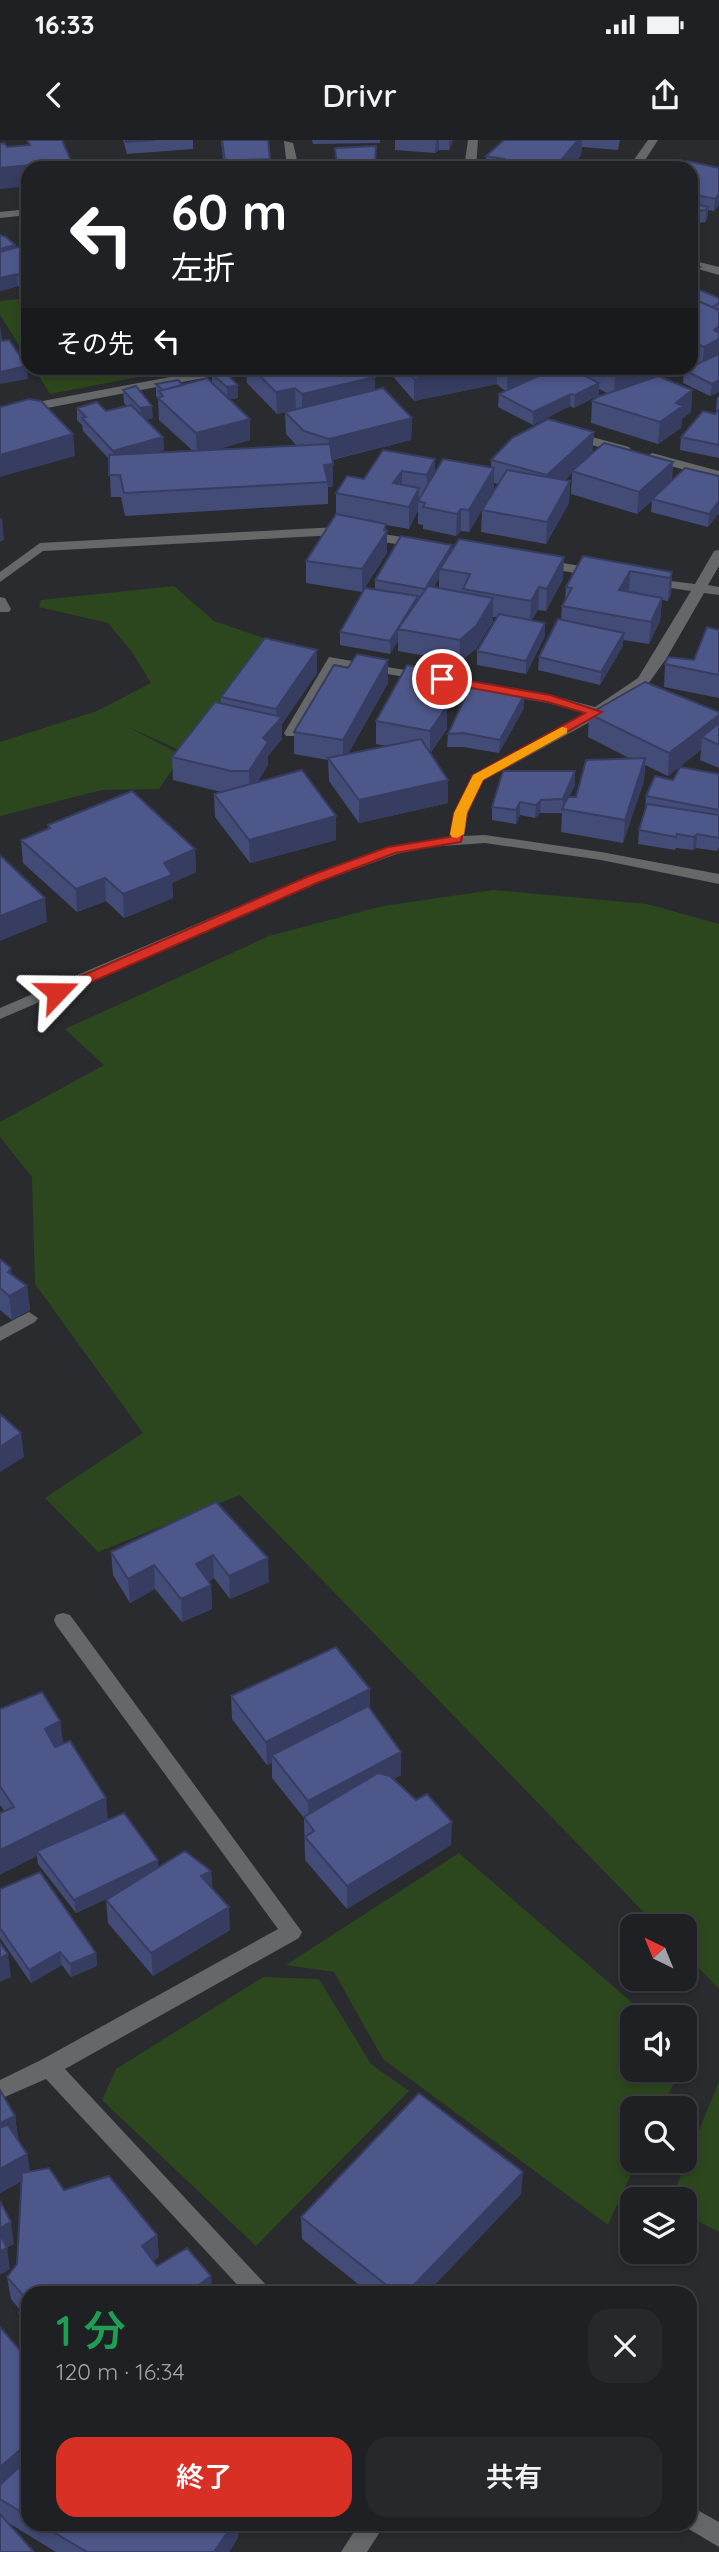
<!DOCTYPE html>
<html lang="ja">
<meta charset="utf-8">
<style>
body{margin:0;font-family:Quicksand,"Noto Sans JP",sans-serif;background:#27282b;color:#f1f3f6;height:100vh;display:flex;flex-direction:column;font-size:26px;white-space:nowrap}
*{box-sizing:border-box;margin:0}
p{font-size:23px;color:#a1a3a6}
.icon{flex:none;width:38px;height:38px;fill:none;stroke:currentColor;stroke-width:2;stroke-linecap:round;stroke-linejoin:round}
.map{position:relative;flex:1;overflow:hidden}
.drawer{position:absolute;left:21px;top:2146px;width:676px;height:245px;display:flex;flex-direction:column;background:#1f2023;border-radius:21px;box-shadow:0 4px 10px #0003,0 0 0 2px #3c3e41}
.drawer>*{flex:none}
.top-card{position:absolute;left:21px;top:21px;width:677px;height:214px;border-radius:21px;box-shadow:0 4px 10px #0003,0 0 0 2px #3c3e41;background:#202124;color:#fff;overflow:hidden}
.needle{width:46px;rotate:317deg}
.buttons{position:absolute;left:620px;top:1774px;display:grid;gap:14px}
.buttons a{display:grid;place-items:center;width:77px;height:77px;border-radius:14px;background:#1f2023;box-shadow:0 4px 10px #0003,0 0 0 2px #3c3e41;font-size:35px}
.pin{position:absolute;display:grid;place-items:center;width:60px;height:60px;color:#fff;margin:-30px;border:4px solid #fff;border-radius:50%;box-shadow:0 2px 7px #0007}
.me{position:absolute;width:77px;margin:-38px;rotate:67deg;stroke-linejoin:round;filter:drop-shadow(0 0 5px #0008)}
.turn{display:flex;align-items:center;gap:24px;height:147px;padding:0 35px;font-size:32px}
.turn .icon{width:91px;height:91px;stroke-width:2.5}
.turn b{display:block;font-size:49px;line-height:60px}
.then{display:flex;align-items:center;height:66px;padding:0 35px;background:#0003;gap:14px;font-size:26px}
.round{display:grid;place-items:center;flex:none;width:74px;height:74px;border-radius:21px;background:#27282b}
.overview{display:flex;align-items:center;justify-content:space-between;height:119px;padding:0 35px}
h1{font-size:42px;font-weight:600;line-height:52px;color:#1e9e55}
.cta{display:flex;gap:14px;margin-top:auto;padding:14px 35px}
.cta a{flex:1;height:80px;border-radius:21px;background:#d93025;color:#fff;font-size:28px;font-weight:600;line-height:80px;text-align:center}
.cta a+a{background:#27282b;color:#f1f3f6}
.status{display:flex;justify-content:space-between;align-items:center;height:49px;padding:0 35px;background:#1f2023;direction:ltr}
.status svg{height:19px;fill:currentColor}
header{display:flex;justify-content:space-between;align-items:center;height:91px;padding:0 35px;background:#1f2023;font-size:32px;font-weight:600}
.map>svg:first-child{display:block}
.green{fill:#2c471d}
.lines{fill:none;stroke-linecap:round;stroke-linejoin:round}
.service{fill:#666769;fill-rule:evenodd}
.minor{fill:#666769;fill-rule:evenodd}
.tertiary{fill:#666769;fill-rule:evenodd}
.wall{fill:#434b77;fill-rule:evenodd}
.shaded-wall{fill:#373d61}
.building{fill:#4e578a;stroke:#373d61;stroke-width:2}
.route{fill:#d93025;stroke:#8d1f18;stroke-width:2}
.slow{fill:#f59e0b}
</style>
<div class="status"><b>16:33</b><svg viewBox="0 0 49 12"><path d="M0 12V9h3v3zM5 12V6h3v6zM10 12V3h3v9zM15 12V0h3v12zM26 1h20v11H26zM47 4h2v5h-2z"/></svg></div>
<header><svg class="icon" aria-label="back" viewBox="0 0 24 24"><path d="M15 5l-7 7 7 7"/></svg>Drivr<svg class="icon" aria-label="share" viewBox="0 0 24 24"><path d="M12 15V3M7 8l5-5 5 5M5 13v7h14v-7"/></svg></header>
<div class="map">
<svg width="719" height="2412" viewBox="0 0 719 2412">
<rect width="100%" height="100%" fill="#292b2f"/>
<path class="green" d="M28 158V219L0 175V161Z
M34 228H177L179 229 50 254Z
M174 446 214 481 275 502 186 613 126 586 182 615 159 649 102 650 0 676V602L97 571 151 543 132 512 108 483 39 467 41 460Z
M493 750 647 764 719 784V1849L684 1813V1787H658L240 1355 98 1412 45 1358 143 1293 35 1144 32 1037 0 997V982L104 925 65 889 269 796 383 766Z
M459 1713 650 1878H632V1930H680L662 1969H632V2021H637L608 2085 383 1919 334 1832 286 1825Z
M263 1837 319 1839 371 1924 409 1951 256 2106 102 1960 116 1929Z
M719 1941V2092L684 2074V2060H671Z"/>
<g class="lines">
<path class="service" d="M284 1 293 3 299 28H287Z"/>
<path class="minor" d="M468 0H478L476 28H464Z
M648 0H658L640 28H628Z
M218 228H241L235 232 0 277V269Z
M577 293 629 307 631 310 625 314 573 300 571 297Z
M652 313 719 331V339L648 320 646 317Z
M337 387 422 400 429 404 422 408 337 395 43 411 0 442V432L40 403Z
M719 410V426L708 445 719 447V455L704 453 666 519 648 544 615 568 483 641 468 673 464 696 485 695 601 712 719 734V744L601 720 485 703 428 707 397 714 319 742 0 879V868L309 736 388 707 449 697 454 673 472 635 585 573 548 563 338 525 296 596H286L284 593 329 517 550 555 595 567 638 538 691 451 645 444V438L695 444 714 411Z
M539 419 598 429 605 433 598 437 534 426 532 423Z
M0 457 5 458 11 469 9 472H0Z
M29 1172 38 1178 35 1182 0 1201V1187Z
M63 1473 70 1475 302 1792 299 1798 65 1929 266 2145 269 2152H244L46 1939 0 1959V1940L41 1920 278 1789 56 1485 54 1480 56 1475Z
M690 2366 719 2382V2407L682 2385 690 2384Z
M359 2384H385L367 2412H341Z"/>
<path class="tertiary" d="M28 69V75L0 78V72Z
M691 120 719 127V135L691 127Z"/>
</g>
<path class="wall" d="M123 0H193V9L127 14Z
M221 0H268L270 28H224Z
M312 0H380V3L313 4Z
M395 0H453L449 10H439L435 13 395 10Z
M504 0H620L618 10 582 7 581 15 570 28H486V16Z
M376 6V28H336L335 8Z
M691 28H719V65L714 71 708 70 707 79 705 82 691 84Z
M0 95 15 105V108L28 111V148L24 149 18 146 0 151Z
M691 156 719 158V252L710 256 683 243 684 230 695 225 691 224Z
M246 228H365L375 237V250L412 278 411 300 332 320 333 346 328 347V364L125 376 121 357H111L109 319 83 291 82 285 77 280V268L106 271 127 266 124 263 123 250 153 278 146 280 163 297 164 310 153 313 193 311 159 280 158 258 156 256V244L183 245 212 243V234L238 258 229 259 250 279V300L215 310 297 306 286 294 285 272 296 270 277 274 247 243Z
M378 228H669L642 242 692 250 691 272 682 279 681 288 658 304 591 283 592 261 607 253 599 249V255L574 268 570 266 533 285 498 267 499 254 505 251 497 244 414 261 390 233 384 234Z
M719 256V318L680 310 681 297 715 274 717 271 716 270 717 258Z
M594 292 592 313 673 322 672 340 719 336V373L708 387 651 372 652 361 637 374 571 354 572 333 565 340 570 341 569 363 546 404 481 392 482 370 469 392 461 391 456 396 423 389V385L418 384V370L409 389 386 385 385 390 387 391V413L362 452 306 443V421L336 375V353L364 339 383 310 435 333 491 327V320ZM494 343 498 344 494 350Z
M452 405V410L563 439 546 471 538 470 531 480 545 483V496L526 534 477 525V511L497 477H493V481L476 509 459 522 398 511V501L390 514 340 505V492L375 450V440ZM439 438V448L434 447Z
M583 416 672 432 671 454 668 461 662 460 660 481 649 504 623 500V506L600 545 538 530 539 517 561 480 562 466 565 460 566 447Z
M719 490V558L664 547 665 524 694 520Z
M317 510V533L282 584V599L268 616V625L257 642 336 676V700L250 723 215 677 214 654 221 652 173 640 172 617 221 563V557Z
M388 520V543L348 614 386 606 376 604V581L452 556 446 566 447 589 430 613 448 640V663L359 683 329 641 328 620 294 614V592L348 528Z
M524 568 499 613 463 607H447L448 594Z
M719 572V628L700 620 701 610 668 636 645 625 644 641 623 703 561 692 562 673H540L535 678 520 675 516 684 492 680V667L575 631V645L569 657H576L631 619 588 597 589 574Z
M719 634V707L717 711 696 708 693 710 676 708 675 710 638 704 639 690 646 669H645L646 656 673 640Z
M48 685 195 709 196 732 172 743 173 758 124 778 106 761 77 772 23 723 21 700 48 688Z
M0 1119 11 1134 27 1146 30 1170 12 1180 0 1170Z
M216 1362 269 1442 230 1459 214 1438 208 1442 211 1445 212 1469 182 1482 155 1449 130 1463 113 1435 111 1412Z
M370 1549V1570L401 1612V1635L394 1639 451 1705 347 1769 305 1720 304 1678 272 1638V1623L267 1625 232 1579 231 1556Z
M0 1569 60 1581 63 1604 108 1680 158 1728 211 1731 212 1748 230 1790 153 1836 108 1783 106 1760 115 1755 76 1773 38 1724 37 1716 0 1665Z
M0 1749 96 1813 97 1826 71 1837 62 1825 31 1843 0 1798Z
M0 1950 15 1976 18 1998 17 1999 27 2014 30 2032 49 2028 64 2050 109 2036 157 2095 159 2117 153 2121 157 2126 187 2108 211 2136 212 2152H28V2202L22 2195 19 2173 21 2171 11 2159 7 2137 17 2124 22 2041 0 2053Z
M521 2054 428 2152H368L302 2099 301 2077Z
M0 2187 28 2220V2384H237L238 2398 229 2412H56L7 2382 0 2412Z"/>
<path class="shaded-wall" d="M437 0H439V10L435 13 436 1Z
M449 0H453L449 10Z
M578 0H582L581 15 570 28H556V26Z
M71 21 72 28H28V46L0 49V28Z
M719 54V65L714 71 715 59Z
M708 67 707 79 705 82 706 70Z
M694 71 693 83 691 84V73Z
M15 105 16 117 0 122V109Z
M700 127 698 148 691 154V134Z
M17 134 18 146 0 151V138Z
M28 136V148L24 149 23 137Z
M0 185 3 206 0 207Z
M719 186V219L702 228 704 207 714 190Z
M27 226 28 239 0 244V232Z
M384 228H390V233L384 234Z
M470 228H497V244L414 261V239Z
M527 228H557L507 253V232Z
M629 228H669L614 256 615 235Z
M375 237V259L302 275V254Z
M719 240V252L710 256 712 244Z
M599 243V255L574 268 575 255Z
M238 245V258L227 260V247Z
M295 248 296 270 277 274 276 252Z
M692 250 691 272 682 279 681 288 658 304 660 282 676 263Z
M571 254 570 266 533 285V272Z
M152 266 153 278 141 281 140 268Z
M412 278 411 300 329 320V299Z
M250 279V300L197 315 196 293Z
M594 292 592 314 546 357 547 335Z
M73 294 75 316 0 337V315Z
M163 297 164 310 114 324 113 311Z
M435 319V341L427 357V335Z
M673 322 671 344 652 359V361L637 374 639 352Z
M333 324V346L328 347 324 325Z
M494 328V350L469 392V370Z
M402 331V353L393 365V343Z
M570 341 569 363 546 404 547 382Z
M419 348 418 370 409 389V367Z
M719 361V373L708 387 709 374Z
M461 369V391L456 396 457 374Z
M0 378H2L4 400 0 402Z
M386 384 385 394 387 391V413L362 452V429L384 390Z
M452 405V418L440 429 439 438 425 462V449Z
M564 417 563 439 546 471 547 449Z
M630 431 629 453 619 450Z
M672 432 671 454 668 461 670 438Z
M539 447 538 470 530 484 531 461Z
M418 456V469L398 489V501L390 514V501Z
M493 458V481L476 509 459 522 460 500Z
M662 458 660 481 649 504 651 482Z
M545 483V496L526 534V521Z
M624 493 623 506 600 545 601 532Z
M317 510V533L282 584V599L268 616V625L250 654 249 631 263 598 277 582 276 569Z
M388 520V543L343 623V600Z
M452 534V556L438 580 447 566V589L430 614V591L434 563Z
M524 555V568L499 613 500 600Z
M719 575V596L702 597 701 610 668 636 669 613Z
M645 618 644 641 623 703 625 680Z
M575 631V645L563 669H562V673L563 659Z
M448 640V663L359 683V660Z
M541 660 540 673 535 678 536 665Z
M520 662V675L516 684V670Z
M336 676V700L250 723 249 700Z
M697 694 696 708 693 710 694 697Z
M195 709 196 732 172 743 173 758 124 778 123 754 164 723Z
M105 738 106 761 77 772 76 749Z
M45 758 47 782 0 801V776Z
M11 1128 13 1152 27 1146 30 1170 12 1180 9 1156 8 1132Z
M21 1293 24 1317 0 1332V1307Z
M213 1415 214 1438 197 1448 196 1424Z
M268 1418 269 1442 230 1459 229 1436Z
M154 1425 155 1449 130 1463 128 1439Z
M211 1445 212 1469 182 1482 181 1459Z
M370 1549V1573L272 1615V1623L267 1625 266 1602Z
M60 1581 63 1604 47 1613 45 1589Z
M401 1612V1635L309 1684 308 1661Z
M106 1658 108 1681 37 1711V1716L0 1735V1710Z
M452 1682 451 1705 347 1769V1746Z
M158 1720 159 1734 76 1773 74 1760Z
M211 1731 213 1754 201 1736Z
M229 1767 230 1790 153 1836 151 1813Z
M60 1812 62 1825 31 1843 29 1830Z
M96 1813 97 1826 71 1837 70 1824Z
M8 1814 11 1837 0 1842V1818Z
M15 1976 18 1998 2 2006 0 1983Z
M27 2014 30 2036 0 2053V2029Z
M523 2032 521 2054 428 2152H407Z
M11 2082 14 2104 7 2108 10 2129 0 2135V2088Z
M157 2095 159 2117 144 2127 142 2106Z
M211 2136 212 2152H189Z
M28 2303V2327L0 2351V2327Z
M233 2384H237L238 2398 229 2412H214Z"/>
<path class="building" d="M27 0H62L71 21 0 28V4L4 3 7 7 30 5Z
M126 0H154L126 2Z
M222 0H268L270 19 225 21Z
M504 0H578L556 26 558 28H496L504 19 486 16Z
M376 6 375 26 337 27 335 8Z
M687 21 719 28V54L715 59 691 54V28H680Z
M691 63 708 67 706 70 694 71 691 73Z
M0 95 6 97 15 105 0 109Z
M22 106 28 111V136L23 137 17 134 0 138V112Z
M691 124 700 127 691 134Z
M700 150 719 158V163L712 167 691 158V156Z
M691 158 719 170V186L714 190 719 193V199L704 207 691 201Z
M9 200 27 226 0 232V201Z
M719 214V240L712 244 684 230Z
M252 228H365L375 237 302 254 295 248 276 252Z
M404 228H470L414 239Z
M503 228H527L507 232Z
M555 228H570L599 243 575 255 571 254 533 272 499 254Z
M600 228H629L615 235Z
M223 230 238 245 227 247 212 234Z
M658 236 692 250 676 263 683 266 660 282 592 261 597 257Z
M207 238 250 279 196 293 158 258 163 256 159 251Z
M178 240 183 245 163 250 156 244Z
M136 246 152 266 140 268 123 250Z
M383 248 412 278 329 299 304 291 285 272Z
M29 259 41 261 73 294 0 315V267Z
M97 262 106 271 131 265 163 297 113 311 82 278 86 277 77 268Z
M718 270H719V305L681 297 703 271 715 274Z
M548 279 594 292 547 335 491 320 512 298Z
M604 303 673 322 639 352 572 331Z
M330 304 333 324 324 325 328 342 124 353 120 335H109V315Z
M383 310 435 319 427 335 402 331 393 343 419 348 409 367 336 353 347 336 364 339Z
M443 319 494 328 469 370 461 369 457 374 423 367 425 363 418 361Z
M685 328 719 336V361L709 374 652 359Z
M507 330 570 341 547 382 482 370Z
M336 374 386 384 384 390 387 391 362 429 306 421Z
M401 396 452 405 425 449 375 440Z
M459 399 564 417 547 449 539 447 531 461 463 449 470 434 440 429Z
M583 416 672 432 670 438 630 431 619 450 662 458 651 482 562 466 572 448 566 447Z
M428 446 493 458 476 486 460 500 398 489Z
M365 448 418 456 390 501 340 492Z
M499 474 545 483 526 521 477 511Z
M558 479 624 493 601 532 539 517Z
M707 487 719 490V535L665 524 668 517 694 520Z
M265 498 317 510 276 569 221 557Z
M357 514 388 520 343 600 294 592 334 525 348 528Z
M407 525 452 534 434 563 447 566 430 591 376 581Z
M645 542 719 572V575L669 613 589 574Z
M472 543 524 555 500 600 463 593 448 594Z
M215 562 282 577 263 598 268 602 249 631H231L172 617Z
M719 583V605L702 597Z
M421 599 448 640 359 660 328 618Z
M645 618 625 680 562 669 568 657H576L586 620Z
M680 627 719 634V670L646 656 655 636 673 640Z
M302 630 336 676 249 700 214 654Z
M503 631H575L563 659 541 660 536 665 520 662 516 670 492 667Z
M132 651 195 709 164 723 172 735 123 754 105 738 76 749 21 700 50 688 48 685Z
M647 664 719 675V698L697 694 694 697 677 694 676 697 639 690Z
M0 715 45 758 0 776Z
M0 1119 11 1128 8 1132 27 1146 9 1156 0 1148Z
M0 1274 21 1293 0 1307Z
M216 1362 268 1418 229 1436 213 1415 196 1424 211 1445 181 1459 154 1425 128 1439 111 1412Z
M336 1507 370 1549 266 1602 231 1556Z
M42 1552 60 1581 45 1589 55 1607 70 1601 106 1658 0 1710V1673L14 1667 0 1646V1569Z
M368 1566 401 1612 308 1661 272 1615Z
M378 1633 390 1636 416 1660 427 1654 452 1682 347 1746 305 1697 314 1691 304 1677Z
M124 1673 158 1720 74 1760 37 1711Z
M185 1711 211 1731 201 1736 229 1767 151 1813 106 1760Z
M40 1732 96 1813 70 1824 60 1812 29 1830 0 1788V1749Z
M0 1803 8 1814 0 1818Z
M0 1950 15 1976 0 1983Z
M419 1953 523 2032 407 2152H395L301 2077Z
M0 1985 1 1987 8 1985 27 2014 0 2029Z
M49 2028 64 2050 109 2036 157 2095 142 2106 157 2126 187 2108 211 2136 189 2152H28V2161L7 2137 17 2124 22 2033Z
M0 2061 11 2082 0 2088Z
M0 2094 7 2108 0 2111Z
M28 2161V2185L19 2173Z
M0 2187 28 2220V2303L0 2327Z
M28 2319V2376L0 2359V2345Z
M0 2374 34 2412H0Z
M40 2384H233L214 2412H87Z"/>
<path class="route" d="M442 536 550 555 602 572 483 640 467 673 461 702 395 713 319 742 62 855H52V849L309 736 388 707 450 697 454 673 473 635 585 573 548 562 438 542 436 539Z"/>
<path class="slow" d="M562 587 567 588V593L483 640 467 673 464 694 457 698 452 697 450 694 454 673 473 635Z"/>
</svg>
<div class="buttons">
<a><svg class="needle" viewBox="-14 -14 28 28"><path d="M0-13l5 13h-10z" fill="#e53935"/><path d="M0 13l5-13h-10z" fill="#a1a3a6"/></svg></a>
<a><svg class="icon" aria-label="sound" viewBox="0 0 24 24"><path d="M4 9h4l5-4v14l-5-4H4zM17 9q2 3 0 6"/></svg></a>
<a><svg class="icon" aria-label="search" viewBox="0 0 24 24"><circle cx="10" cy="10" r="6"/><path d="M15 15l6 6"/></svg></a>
<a><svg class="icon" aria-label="layers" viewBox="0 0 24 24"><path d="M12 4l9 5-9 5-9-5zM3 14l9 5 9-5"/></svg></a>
</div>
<div class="pin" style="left:442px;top:539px;background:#d93025"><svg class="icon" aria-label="arrive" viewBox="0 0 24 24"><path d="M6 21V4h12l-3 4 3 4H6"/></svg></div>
<svg class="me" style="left:57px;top:852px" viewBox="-20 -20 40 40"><path d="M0-17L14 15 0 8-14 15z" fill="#d93025" stroke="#fff" stroke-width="4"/></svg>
<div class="top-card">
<div class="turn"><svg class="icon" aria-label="left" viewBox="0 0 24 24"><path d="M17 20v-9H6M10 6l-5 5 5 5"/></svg><div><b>60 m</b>左折</div></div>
<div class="then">その先<svg class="icon" aria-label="left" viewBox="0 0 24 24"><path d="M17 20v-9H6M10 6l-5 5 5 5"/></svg></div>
</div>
<section class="drawer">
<div class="overview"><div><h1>1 分</h1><p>120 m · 16:34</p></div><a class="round"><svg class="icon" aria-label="close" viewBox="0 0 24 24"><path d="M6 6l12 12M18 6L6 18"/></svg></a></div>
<div class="cta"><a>終了</a><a>共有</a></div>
</section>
</div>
